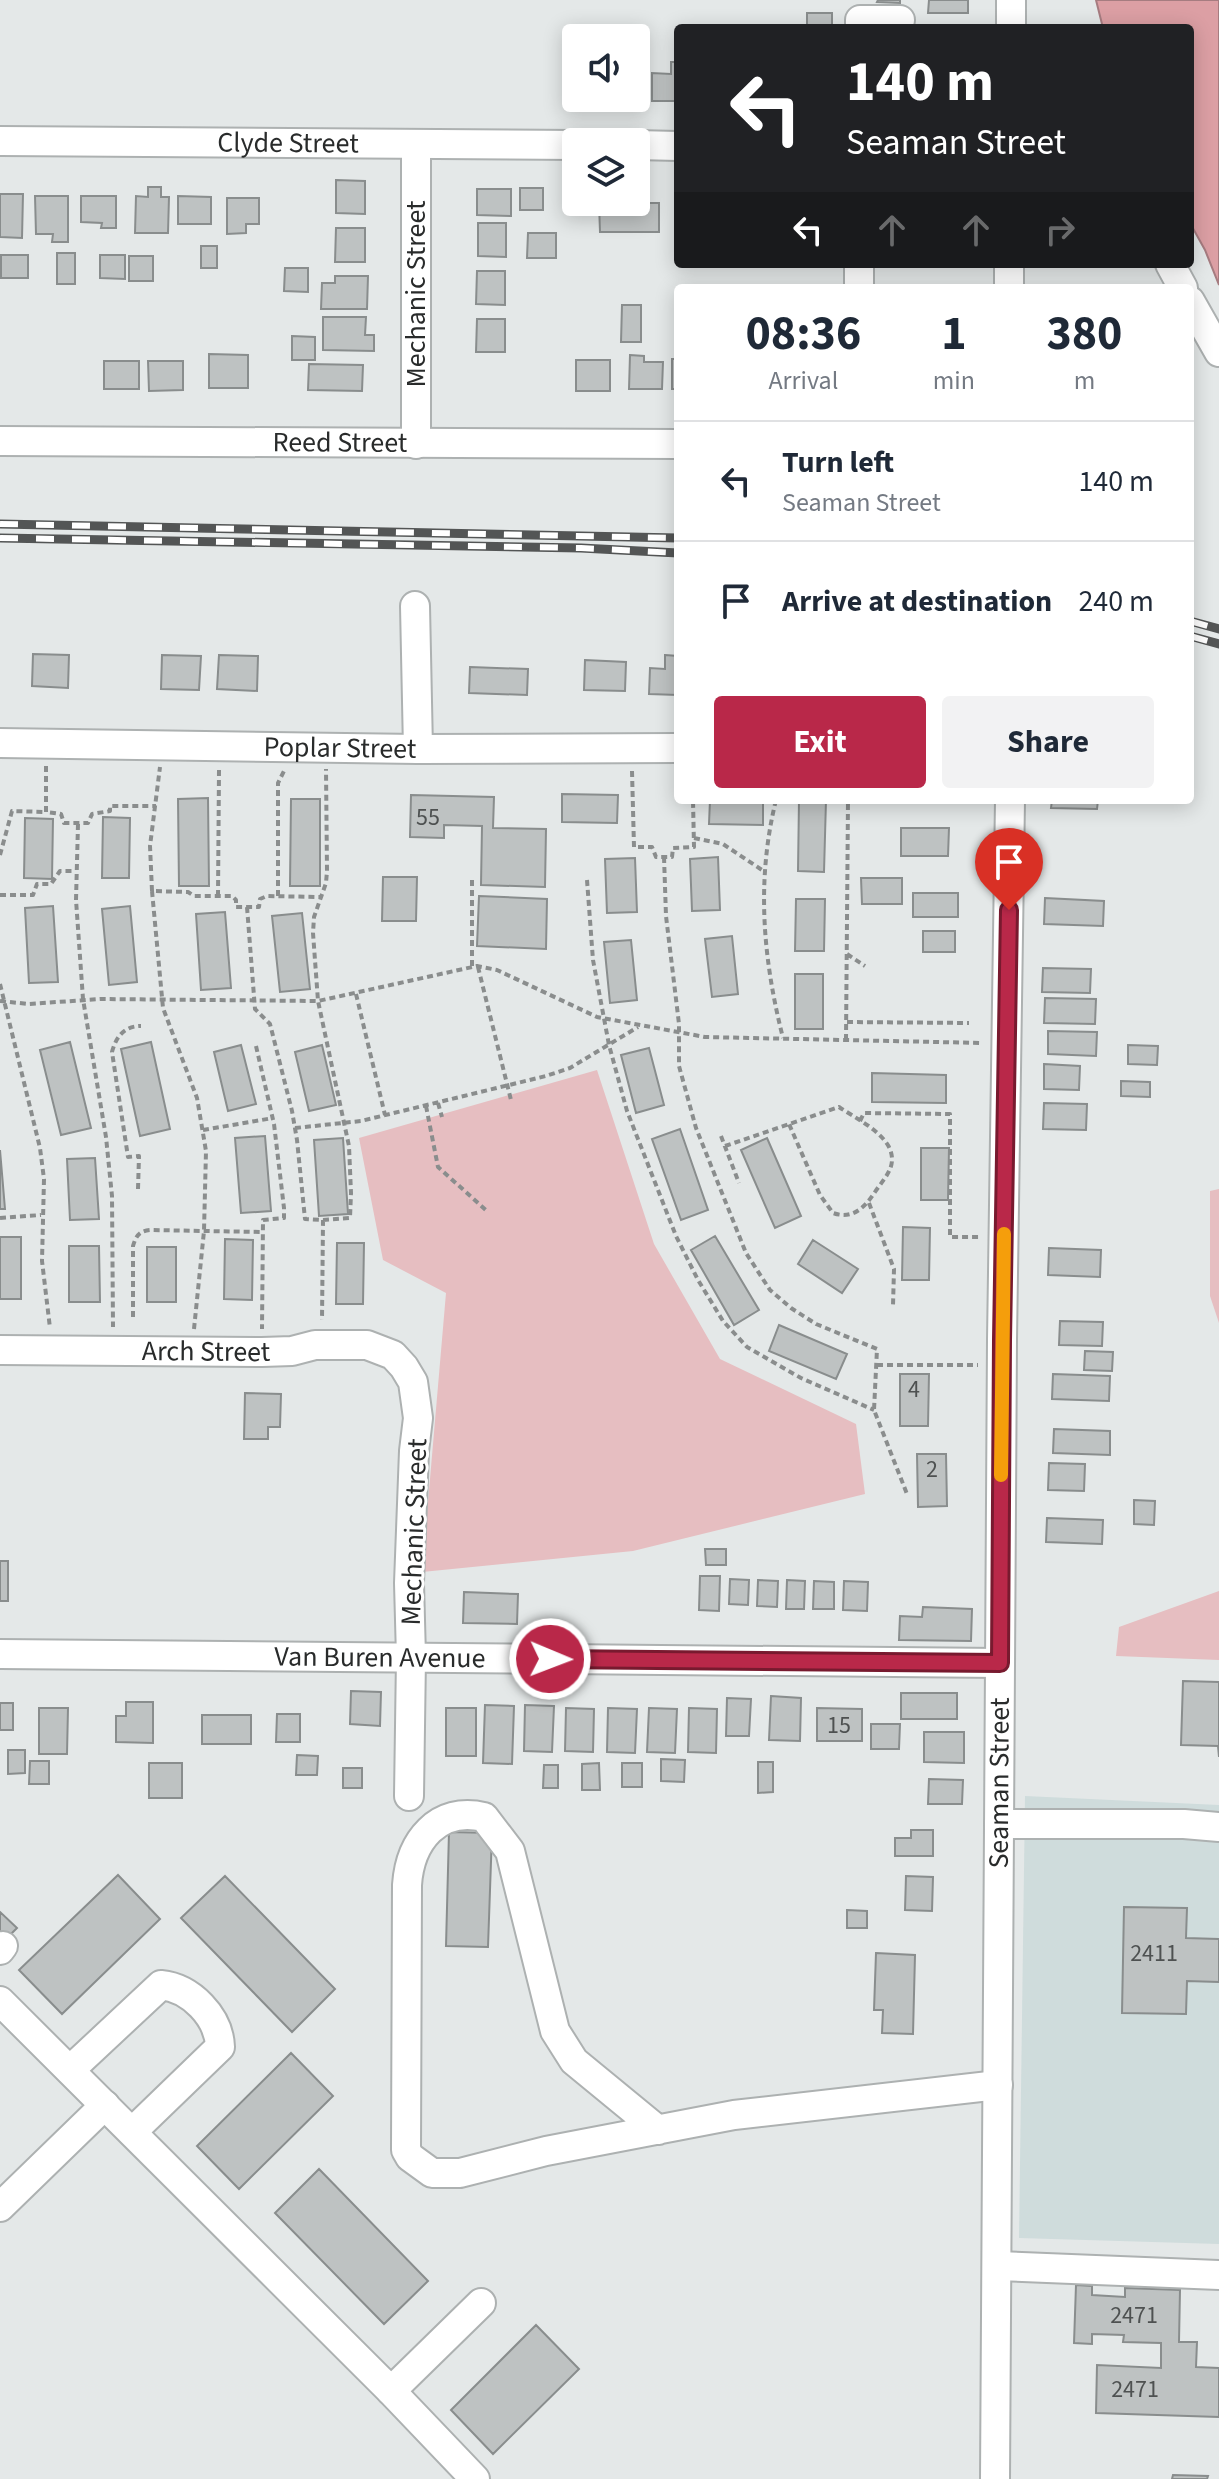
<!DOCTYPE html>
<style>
body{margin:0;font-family:"Source Sans 3",sans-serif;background:#f2f2f3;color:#1f2937;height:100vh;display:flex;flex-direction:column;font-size:30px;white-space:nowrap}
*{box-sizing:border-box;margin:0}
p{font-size:26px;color:#747a83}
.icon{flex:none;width:44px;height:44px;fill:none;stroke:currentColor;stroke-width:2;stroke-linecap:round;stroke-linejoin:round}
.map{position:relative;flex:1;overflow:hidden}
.details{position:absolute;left:674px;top:284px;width:520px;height:520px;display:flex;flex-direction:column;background:#fff;border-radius:8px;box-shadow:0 4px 20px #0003}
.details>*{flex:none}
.top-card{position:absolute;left:674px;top:24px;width:520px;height:244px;border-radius:8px;box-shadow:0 4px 20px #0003;background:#202124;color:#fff;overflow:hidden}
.tools{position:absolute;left:562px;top:24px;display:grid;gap:16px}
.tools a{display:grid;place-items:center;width:88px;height:88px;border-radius:8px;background:#fff;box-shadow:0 4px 20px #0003;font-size:40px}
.pin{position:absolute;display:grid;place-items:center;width:68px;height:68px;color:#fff;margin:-82px -34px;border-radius:50% 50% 50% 0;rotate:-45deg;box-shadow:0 0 8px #0007}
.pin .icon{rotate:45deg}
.me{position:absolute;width:88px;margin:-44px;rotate:91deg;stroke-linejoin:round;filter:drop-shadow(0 0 6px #0008)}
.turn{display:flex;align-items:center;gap:28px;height:168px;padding:0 40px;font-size:36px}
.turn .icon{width:104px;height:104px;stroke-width:2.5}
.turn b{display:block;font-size:56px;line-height:68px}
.lanes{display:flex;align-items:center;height:76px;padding:0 40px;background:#0003;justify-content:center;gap:40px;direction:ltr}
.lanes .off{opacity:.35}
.eta{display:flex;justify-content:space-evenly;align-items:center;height:136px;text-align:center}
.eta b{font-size:48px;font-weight:700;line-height:56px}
.primary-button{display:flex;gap:16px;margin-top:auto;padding:16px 40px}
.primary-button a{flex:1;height:92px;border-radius:8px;background:#b92849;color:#fff;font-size:32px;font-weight:700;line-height:92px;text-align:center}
.primary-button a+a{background:#f2f2f3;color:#1f2937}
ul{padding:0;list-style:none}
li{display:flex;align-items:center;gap:24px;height:120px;padding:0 40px;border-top:2px solid #e0e1e3}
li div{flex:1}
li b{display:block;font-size:30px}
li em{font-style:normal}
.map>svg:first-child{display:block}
.built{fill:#cfdcdc}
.green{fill:#e6bec1}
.water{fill:#dc9fa4;stroke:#a67c80;stroke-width:2}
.building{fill:#bec2c2;stroke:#898d8d;stroke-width:2}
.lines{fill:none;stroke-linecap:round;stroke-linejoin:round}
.minor-casing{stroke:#adb1b1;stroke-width:32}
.path{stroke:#8a8d8d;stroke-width:4;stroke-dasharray:6 4;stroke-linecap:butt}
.minor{stroke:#fff;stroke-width:28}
.rail-casing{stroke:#535555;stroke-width:9}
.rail{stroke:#fff;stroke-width:6;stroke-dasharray:18;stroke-linecap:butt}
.route-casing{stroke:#781a2f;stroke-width:20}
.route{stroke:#b92849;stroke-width:14}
.slow{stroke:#f59e0b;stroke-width:14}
.labels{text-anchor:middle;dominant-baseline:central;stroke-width:6;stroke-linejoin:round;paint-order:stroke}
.number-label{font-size:24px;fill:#4e5151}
.street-label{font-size:28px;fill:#292b2b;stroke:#fff}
</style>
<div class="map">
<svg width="1219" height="2479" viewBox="0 0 1219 2479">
<rect width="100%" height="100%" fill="#e4e8e8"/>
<path class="built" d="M1025 1796 1219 1805V2244L1019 2238Z"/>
<path class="green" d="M597 1070 654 1244 720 1359 856 1424 865 1494 633 1551 422 1572 446 1293 383 1260 359 1138Z
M1219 1189V1323L1210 1296V1191Z
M1219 1591V1660L1116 1656 1119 1627Z"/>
<path class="water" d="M1096 0H1219V285L1205 250 1190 223V28H1103Z"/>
<path class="building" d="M878 0H900V3L877 2Z
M929 0H968V13H928Z
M807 13H832V28H807Z
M671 62H678V101H652V73L671 74Z
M336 180 365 181V214L336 213Z
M148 187H161V197H169L168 233H135L136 196 148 197Z
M520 188H543V210H520Z
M477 189H511V216L477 215Z
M0 194H23L22 238 0 237Z
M35 196H68V242H52L53 234H36Z
M81 196H116V228H101L102 223 81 222Z
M178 196 211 197V224H178Z
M227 198H259V224H246V233L227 234Z
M599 203H659V232H600Z
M478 223H506V257L478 256Z
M336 228H365V262H335Z
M528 233H556V258H527Z
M201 246H217V268H201Z
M57 253H75V284H57Z
M1 255H28V278H1Z
M100 255H125V279L100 278Z
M129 256H153V281H129Z
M285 268H308V292L284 291Z
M477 271H505V305L476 304Z
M335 276H368L367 309H321L322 283H335Z
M622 305H641V342H621Z
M323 317H366L365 335H374V351L323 350Z
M477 319H505V352H476Z
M292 336 315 337V360H292Z
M209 354 248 355V388H209Z
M630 355 644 356V362H663L662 389H629Z
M672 359H678V389H672Z
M576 360H610V391H576Z
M104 361H139V389H104Z
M148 361H183V390L149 391Z
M309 364 363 365 362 391 308 390Z
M33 654 69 655 68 688 32 686Z
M162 655 201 656 199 690 161 689Z
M219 655 258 656 257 691 217 689Z
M665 655 678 656V695L649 694 650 668 665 669Z
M585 660 626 662 625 691 584 690Z
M470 667 528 669 527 695 469 693Z
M562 794 618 795 617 823 562 822Z
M411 795 494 797 493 828 546 829 545 887 481 885 482 826 444 825V838L410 837Z
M208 798 209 886H179L178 799Z
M291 799H320V886H290Z
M710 800H763V825L709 824Z
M799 800H826L824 872 798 871Z
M1052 800H1098L1097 809 1051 808Z
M103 817 130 818 129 878H102Z
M25 818 53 819 52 879 24 878Z
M901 828H949L948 856H901Z
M718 857 720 910 692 911 690 859Z
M635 858 637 912 607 913 605 859Z
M383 877H417L416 921H382Z
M861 878H902V904H862Z
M913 893H958V917H913Z
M479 896 547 899 546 949 477 946Z
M1045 898 1104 901 1103 926 1044 924Z
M796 899H825L824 951H795Z
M53 906 58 982 29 983 25 908Z
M130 906 137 982 109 985 102 909Z
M225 912 231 988 201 990 196 914Z
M302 913 310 989 280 992 272 916Z
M923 931H955V952H923Z
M732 936 738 994 712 997 705 939Z
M631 940 637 1000 610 1003 604 942Z
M1043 968 1091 969 1090 993 1042 992Z
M795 974H823V1029H795Z
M1045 998 1096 999 1095 1024 1044 1023Z
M1048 1031 1097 1032 1096 1056 1048 1054Z
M70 1042 91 1128 61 1135 40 1050Z
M151 1042 170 1129 140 1136 121 1049Z
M241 1045 256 1104 228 1111 214 1052Z
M322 1045 336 1105 309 1111 295 1052Z
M1128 1045 1158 1046 1157 1065 1128 1064Z
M649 1048 664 1105 636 1113 621 1055Z
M1044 1064 1080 1066 1079 1090 1044 1089Z
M872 1073 946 1075V1103L872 1102Z
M1121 1081 1150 1082V1097L1121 1096Z
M1044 1103 1087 1104 1086 1130 1043 1129Z
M680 1129 708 1210 681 1220 652 1139Z
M265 1136 271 1211 241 1213 235 1138Z
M343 1138 348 1214 319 1216 314 1140Z
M767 1138 801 1216 775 1228 741 1150Z
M921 1148H949L948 1200H921Z
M0 1150 5 1209H0Z
M95 1158 99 1219 70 1220 67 1159Z
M903 1227 930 1228 929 1280H902Z
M715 1236 759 1310 734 1325 691 1250Z
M0 1237H21V1299H0Z
M225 1239 253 1240 252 1300 224 1299Z
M813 1240 858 1269 842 1293 798 1264Z
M337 1243H364L363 1304H336Z
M69 1246H99L100 1302H69Z
M147 1247H176V1302H147Z
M1049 1248 1101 1250 1100 1277 1048 1275Z
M1060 1321 1103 1322 1102 1346 1059 1345Z
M779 1325 847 1354 836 1379 769 1351Z
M1085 1351 1113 1352 1112 1371 1084 1370Z
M900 1374H929L928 1426H900Z
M1053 1374 1110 1376 1109 1401 1052 1399Z
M245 1393 281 1394 280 1427H268V1439H244Z
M1054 1429 1110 1431V1455L1053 1453Z
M917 1454H946L947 1506 918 1507Z
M1049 1463 1085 1464 1084 1491 1048 1490Z
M1134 1500 1155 1501 1154 1525 1134 1524Z
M1047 1518 1103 1520 1102 1544 1046 1542Z
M705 1549H726V1565H706Z
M0 1561H8V1601H0Z
M700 1576H720L719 1611 699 1610Z
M730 1579 749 1580 748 1605 729 1604Z
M758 1580 778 1581 777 1607 757 1606Z
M787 1580 805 1581 804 1609H786Z
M814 1581 834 1582V1609H813Z
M844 1581 868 1582 867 1611 843 1610Z
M464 1592 518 1594 517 1624 463 1623Z
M923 1607 972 1609 971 1641 899 1640 900 1616 922 1617Z
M1183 1681 1219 1682V1757L1218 1746 1181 1745Z
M351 1691 381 1692 380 1726 350 1724Z
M901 1693H957V1719H901Z
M771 1696 801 1698 800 1741 769 1740Z
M727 1698 751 1699 749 1736H726Z
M126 1702H153V1743L116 1742V1716H126Z
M0 1703H13V1730H0Z
M485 1705 514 1706 512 1764 483 1763Z
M525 1705 554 1706 552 1752 524 1751Z
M39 1708H68L67 1754H39Z
M446 1708H476V1756H446Z
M566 1708 594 1709 593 1752 565 1751Z
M608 1708 637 1709 635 1753 607 1752Z
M649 1708 677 1709 675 1753 647 1752Z
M689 1708 717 1709 716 1753 688 1752Z
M817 1708 862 1709V1741H817Z
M277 1714H300V1742H276Z
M202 1715H251V1744H202Z
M871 1724H900L899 1749H871Z
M924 1732H964V1763L924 1762Z
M8 1750H25V1773L8 1774Z
M297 1755 318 1756 317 1775H296Z
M661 1759 685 1760 684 1782 661 1781Z
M30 1761H49V1784H29Z
M758 1762H773V1792L758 1793Z
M149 1763H182V1798H149Z
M599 1763 600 1790H582V1764Z
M622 1763H642V1787H622Z
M544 1765H558V1788H543Z
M343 1768H362V1788H343Z
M929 1779 963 1780 962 1804H928Z
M911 1830H933V1856H895V1838H911Z
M449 1832 492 1833 488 1947 446 1946Z
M118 1875 160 1919 62 2014 19 1970Z
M225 1876 335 1989 292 2032 181 1918Z
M906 1876 933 1877 932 1911 905 1910Z
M1124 1907 1187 1908 1186 1938 1219 1939V1982L1187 1981 1186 2014 1122 2013Z
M847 1910 867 1911V1928H847Z
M0 1912 17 1928 0 1945Z
M876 1953 915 1955 913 2034 882 2033 883 2010H874Z
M291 2053 333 2096 239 2189 197 2146Z
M319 2169 428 2281 384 2324 275 2213Z
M1076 2285 1092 2286V2295L1125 2297V2288L1180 2290 1179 2342H1197L1196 2367 1219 2368V2417L1096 2413 1097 2365 1161 2368V2343L1123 2342 1124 2335 1092 2334V2344L1074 2343Z
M536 2325 579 2369 493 2454 451 2410Z
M1173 2475 1208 2476 1207 2479H1172Z"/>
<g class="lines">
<defs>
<g id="minor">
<path d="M860 28V20H900"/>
<path d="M1011 28V0"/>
<path id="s1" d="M0 141 576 145"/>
<path d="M636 145 678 146"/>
<path d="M859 264V288"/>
<path d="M1170 264 1183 288"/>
<path d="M1009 288V264"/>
<path d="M1190 301 1219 352"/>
<path id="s2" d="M0 441 678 444"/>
<path d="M416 444V144"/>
<path d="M415 606 418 749"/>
<path id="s3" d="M0 743 418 749 678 748"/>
<path id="s4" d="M0 1350 262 1352 292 1351 315 1345H367L393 1355 404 1367 413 1382 418 1418 414 1451 409 1583 411 1657 409 1796"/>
<path id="s5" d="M0 1654 1000 1663"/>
<path d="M999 1824H1184L1219 1827"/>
<path d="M0 1950 3 1946"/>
<path d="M0 2001 391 2391 475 2479"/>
<path d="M70 2070 161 1985C191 1988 219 2017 220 2047L132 2132"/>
<path d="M658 2130 574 2061 555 2031 510 1851 484 1817C438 1806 410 1841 407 1885L406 2150 410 2157 432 2173H460L546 2151 734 2115 998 2085"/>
<path d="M0 2207 105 2105"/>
<path d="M997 2266 1219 2275"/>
<path d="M391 2391 481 2303"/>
<path id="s6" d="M995 2479 1002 1340 1010 800"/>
</g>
</defs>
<use href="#minor" class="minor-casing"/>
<path class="path" d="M46 766V812L61 814 64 823H88L92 814 110 811V806H156
M632 771 634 847H652L656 857H672L673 848 694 847 693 800
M776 800C756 881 763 959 783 1038
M78 824 76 900 83 999 106 1137 112 1196 113 1327
M694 838 723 844 765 872
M0 855 12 811 46 812
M664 857 666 916 679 1024V1066L696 1128 746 1253 770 1290 791 1308 816 1324 877 1349 874 1410 907 1494
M472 880V966
M587 880 593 960 609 1045 627 1111 676 1236 698 1280 723 1321 747 1347 801 1378 874 1410
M152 891 150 846 160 767
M0 895H33L37 884H51L60 871H74
M218 896 219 770
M278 896V783L284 771
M247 907 255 1009 270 1024 292 1111 297 1140 305 1219 323 1220 322 1320
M847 954 865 966
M478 967 511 1100
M0 984 40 1148 44 1179 42 1261 50 1328
M356 994 385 1115
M0 1001 29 1004 100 999 318 1001 477 966 497 970 597 1017 705 1037 983 1043
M847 1022 969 1023
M846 1040 848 800
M256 1046 274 1124 284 1208V1218L263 1220 262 1329
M438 1103 442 1117
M426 1106 438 1167 487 1211
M860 1121 864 1113 950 1114V1237H982
M295 1128 361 1121 546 1076 570 1068 638 1027
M203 1130 273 1118
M721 1136 739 1183
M725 1146 839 1107C855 1118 879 1129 889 1147 898 1166 885 1177 875 1192 865 1207 853 1220 833 1213L820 1195 789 1124
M138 1189 139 1156 128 1157 112 1052C116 1037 124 1026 141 1026
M869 1203 894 1269 893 1306
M0 1218 41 1215
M323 1220 350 1218 351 1193 349 1146 318 1001 313 933 314 917 326 883 327 871 326 769
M133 1317V1246C136 1236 139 1231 150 1230L263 1232
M194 1329 204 1231 206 1151 197 1098 163 1008 152 891 188 892 194 896H232L236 900V907H259L260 899 267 896 321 897
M877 1365H978"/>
<use href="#minor" class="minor"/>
<defs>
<path id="rail" d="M0 524 678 538
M0 538 581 548 678 553
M1190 621 1219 629
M1190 636 1219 644"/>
</defs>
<use href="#rail" class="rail-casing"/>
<use href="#rail" class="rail"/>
</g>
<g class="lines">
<defs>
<path id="route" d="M550 1659 1000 1663 1002 1340 1009 910"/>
</defs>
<use href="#route" class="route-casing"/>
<use href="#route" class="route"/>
<path class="slow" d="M1001 1475 1004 1234"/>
</g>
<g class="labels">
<g class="number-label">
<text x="428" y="817">55</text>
<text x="914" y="1389">4</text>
<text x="932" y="1469">2</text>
<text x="839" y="1725">15</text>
<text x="1154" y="1953">2411</text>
<text x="1134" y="2315">2471</text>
<text x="1135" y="2389">2471</text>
</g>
<g class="street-label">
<text stroke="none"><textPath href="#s1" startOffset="288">Clyde Street</textPath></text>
<text transform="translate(416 294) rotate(-90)">Mechanic Street</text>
<text stroke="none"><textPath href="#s2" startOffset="340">Reed Street</textPath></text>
<text stroke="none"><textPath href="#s3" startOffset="340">Poplar Street</textPath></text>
<text stroke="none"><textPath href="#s4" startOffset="206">Arch Street</textPath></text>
<text transform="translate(414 1532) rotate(-88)">Mechanic Street</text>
<text stroke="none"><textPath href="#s5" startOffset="380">Van Buren Avenue</textPath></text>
<text stroke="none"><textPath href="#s6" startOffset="696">Seaman Street</textPath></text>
</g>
</g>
</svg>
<div class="tools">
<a><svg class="icon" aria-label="sound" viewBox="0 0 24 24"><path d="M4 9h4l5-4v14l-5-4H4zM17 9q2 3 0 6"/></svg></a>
<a><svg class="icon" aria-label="layers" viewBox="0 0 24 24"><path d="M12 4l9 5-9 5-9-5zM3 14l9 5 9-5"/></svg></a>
</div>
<div class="pin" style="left:1009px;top:910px;background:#d93025"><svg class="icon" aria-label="arrive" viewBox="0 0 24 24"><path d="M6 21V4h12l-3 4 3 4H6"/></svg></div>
<svg class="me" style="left:550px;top:1659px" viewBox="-20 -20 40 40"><circle r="17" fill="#b92849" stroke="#fff" stroke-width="3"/><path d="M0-11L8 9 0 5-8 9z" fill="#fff"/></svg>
<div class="top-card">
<div class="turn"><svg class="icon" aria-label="left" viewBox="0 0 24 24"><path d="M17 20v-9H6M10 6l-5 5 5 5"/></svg><div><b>140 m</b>Seaman Street</div></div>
<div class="lanes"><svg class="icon" aria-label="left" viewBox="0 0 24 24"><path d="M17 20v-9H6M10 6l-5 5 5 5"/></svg><svg class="icon off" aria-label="ahead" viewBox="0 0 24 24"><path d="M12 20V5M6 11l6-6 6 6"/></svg><svg class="icon off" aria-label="ahead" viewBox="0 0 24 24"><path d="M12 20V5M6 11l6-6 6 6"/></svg><svg class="icon off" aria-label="right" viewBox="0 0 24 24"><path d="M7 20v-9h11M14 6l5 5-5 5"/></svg></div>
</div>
<section class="details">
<div class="eta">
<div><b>08:36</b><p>Arrival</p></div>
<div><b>1</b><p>min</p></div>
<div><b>380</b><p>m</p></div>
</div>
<ul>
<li><svg class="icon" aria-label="left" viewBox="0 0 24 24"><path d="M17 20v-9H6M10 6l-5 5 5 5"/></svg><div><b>Turn left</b><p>Seaman Street</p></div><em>140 m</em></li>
<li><svg class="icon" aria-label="arrive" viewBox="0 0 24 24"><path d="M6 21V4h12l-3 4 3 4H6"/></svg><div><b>Arrive at destination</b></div><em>240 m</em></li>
</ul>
<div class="primary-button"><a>Exit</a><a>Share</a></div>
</section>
</div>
